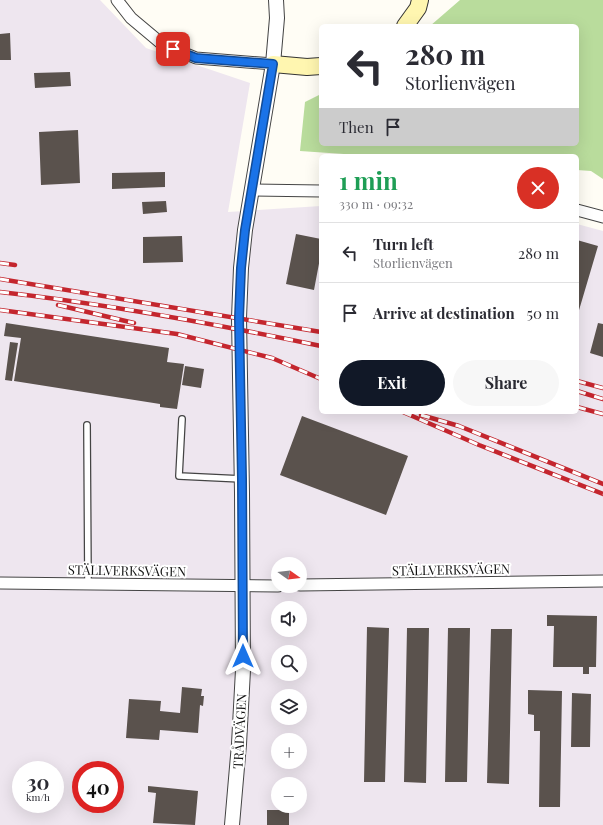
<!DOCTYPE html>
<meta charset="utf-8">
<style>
body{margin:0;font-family:"Playfair Display",serif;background:#f7f7f7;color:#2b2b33;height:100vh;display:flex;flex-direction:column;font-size:15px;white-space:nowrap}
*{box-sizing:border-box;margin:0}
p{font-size:13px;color:#7c7c81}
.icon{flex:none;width:22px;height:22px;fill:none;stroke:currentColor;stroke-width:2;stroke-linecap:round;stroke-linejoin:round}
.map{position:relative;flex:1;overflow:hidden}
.details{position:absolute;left:319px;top:154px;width:260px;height:260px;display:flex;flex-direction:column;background:#fff;border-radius:6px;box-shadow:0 4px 16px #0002}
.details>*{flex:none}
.hud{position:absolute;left:319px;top:24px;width:260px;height:122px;border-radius:6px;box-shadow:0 4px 16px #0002;background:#fff;color:#2b2b33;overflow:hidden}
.needle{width:26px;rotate:104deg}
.fabs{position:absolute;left:271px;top:557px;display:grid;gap:8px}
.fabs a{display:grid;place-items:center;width:36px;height:36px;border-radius:50%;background:#fff;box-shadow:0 4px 16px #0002;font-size:20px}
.speed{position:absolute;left:12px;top:761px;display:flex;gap:8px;font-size:20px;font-weight:700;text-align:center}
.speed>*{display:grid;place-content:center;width:52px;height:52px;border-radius:50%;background:#fff;box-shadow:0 4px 16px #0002;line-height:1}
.speed small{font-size:10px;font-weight:400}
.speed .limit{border:6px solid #d22;background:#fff;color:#111}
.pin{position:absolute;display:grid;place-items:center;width:34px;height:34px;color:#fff;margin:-17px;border-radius:8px;box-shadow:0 2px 6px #0006}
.me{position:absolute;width:44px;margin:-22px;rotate:0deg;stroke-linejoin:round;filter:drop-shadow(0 0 3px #0008)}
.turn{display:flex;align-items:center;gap:14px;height:84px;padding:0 20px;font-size:18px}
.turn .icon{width:52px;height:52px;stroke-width:2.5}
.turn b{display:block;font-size:28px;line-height:34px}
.then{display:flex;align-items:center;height:38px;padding:0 20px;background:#0003;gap:8px;font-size:15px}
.round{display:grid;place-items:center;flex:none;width:42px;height:42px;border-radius:21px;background:#f7f7f7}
.overview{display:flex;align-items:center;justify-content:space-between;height:68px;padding:0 20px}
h1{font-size:24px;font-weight:700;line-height:30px;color:#1e9e55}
.action{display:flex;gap:8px;margin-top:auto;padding:8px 20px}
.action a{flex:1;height:46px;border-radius:24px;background:#111827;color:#fff;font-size:16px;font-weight:700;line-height:46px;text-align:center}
.action a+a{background:#f7f7f7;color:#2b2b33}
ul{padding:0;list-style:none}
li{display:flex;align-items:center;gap:12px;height:60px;padding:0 20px;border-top:1px solid #e1e1e2}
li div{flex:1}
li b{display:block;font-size:15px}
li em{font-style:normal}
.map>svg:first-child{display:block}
.industrial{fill:#eee6ef;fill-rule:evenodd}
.forest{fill:#b9dc9c}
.building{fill:#5a524d}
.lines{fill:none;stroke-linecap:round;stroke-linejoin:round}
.service-casing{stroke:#444;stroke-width:8}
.minor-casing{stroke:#444;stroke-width:13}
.tertiary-casing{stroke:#444;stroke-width:16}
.secondary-casing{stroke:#333;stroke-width:18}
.service{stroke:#fff;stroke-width:5.5}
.minor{stroke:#fff;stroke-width:11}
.tertiary{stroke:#fff;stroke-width:14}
.secondary{stroke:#fff6b0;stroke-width:16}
.rail-casing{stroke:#c4262e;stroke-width:4.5}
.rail{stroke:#fff;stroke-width:3;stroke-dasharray:9;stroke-linecap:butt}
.route-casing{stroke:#114b97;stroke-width:10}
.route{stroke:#1a73e8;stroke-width:7}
.labels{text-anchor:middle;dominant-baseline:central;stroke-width:4;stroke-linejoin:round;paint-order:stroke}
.street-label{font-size:13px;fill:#111;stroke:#fff}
</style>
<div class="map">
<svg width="603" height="825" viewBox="0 0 603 825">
<rect width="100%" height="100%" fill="#fffdf5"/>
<path class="industrial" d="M0 0H100L146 48 250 83 228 212 321 206V412H577V224L603 231V825H0ZM278 564H300V586H278ZM278 608H300V630H278ZM278 652H300V674H278ZM278 696H300V718H278ZM278 740H300V762H278ZM21 770H55V804H21ZM81 770H115V804H81ZM278 784H300V806H278Z"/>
<path class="forest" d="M460 0H603V179L591 171 577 170V156H373L300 151 305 102 321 94V144H577V26H430Z"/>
<path class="building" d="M10 33 11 60H0V34Z
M70 72 71 86 35 88 34 73Z
M78 130 80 183 41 185 39 132Z
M165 172V187L112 189V173Z
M166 201 167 212 143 214 142 202Z
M296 234 321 239V253L314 290 286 284Z
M182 236 183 262 143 263V237Z
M577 240 598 246 577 317Z
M6 323 169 348 167 362 184 364 177 409 160 407V404L14 381 21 338 4 336Z
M598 323 603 324V357L590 353Z
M10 342 18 343 12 381 5 380Z
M185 366 204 369 201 388 182 385Z
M302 416 408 456 386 515 280 475Z
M547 615 597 616 596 667H589V674H583V667H553L554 626H547Z
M367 627 389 628 385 782H364Z
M407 628H429L426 783 404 782Z
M448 628H470L467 782H445Z
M491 629H512L509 784 487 783Z
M182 687 202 689 201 696H204L203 706 200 705 198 733 160 730 159 740 126 738 129 699 161 701 160 711 180 713Z
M528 690 562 691 560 807H539L540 731H534V715L528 714Z
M572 693 591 694 590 747H571Z
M148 786 198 791 195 825 153 823 156 793 148 792Z
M267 810H289V825H267Z"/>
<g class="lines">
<defs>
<path id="service" d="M182 419 179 476 242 479
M87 425 88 583"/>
<path id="minor" d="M117 0 131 18 162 44 196 58 273 64
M252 190 321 191
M577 210 603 217
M0 583 278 586
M300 585 603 581"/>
<path id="tertiary" d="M232 825 239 744 243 670 242 493 239 318 241 268 245 230 273 64 277 18 276 0"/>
<path id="secondary" d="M405 26 418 8 420 0
M273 64 307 67 321 66"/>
</defs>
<use href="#service" class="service-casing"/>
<use href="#minor" class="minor-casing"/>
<use href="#tertiary" class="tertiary-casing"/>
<use href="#secondary" class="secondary-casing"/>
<use href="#service" class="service"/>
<use href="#minor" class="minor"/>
<use href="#tertiary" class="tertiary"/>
<use href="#secondary" class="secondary"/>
<defs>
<path id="rail" d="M0 263 15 265
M0 279 321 332
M0 292C108 304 215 324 321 346
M58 305 134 323
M0 310 177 334 272 358 321 379
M577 381 603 388
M577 391 603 399
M577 407 603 414
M403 412 479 445 603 494
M421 415 459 426 603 484"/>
</defs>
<use href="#rail" class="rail-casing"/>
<use href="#rail" class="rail"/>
</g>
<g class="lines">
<defs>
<path id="route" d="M173 49 196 58 273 64 245 230 241 268 239 318 242 479 243 656"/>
</defs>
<use href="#route" class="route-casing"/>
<use href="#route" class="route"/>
</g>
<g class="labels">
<g class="street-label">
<text transform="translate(451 569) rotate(-1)">STÄLLVERKSVÄGEN</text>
<text transform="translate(127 570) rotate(1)">STÄLLVERKSVÄGEN</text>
<text transform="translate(239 731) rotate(-87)">TRÅDVÄGEN</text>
</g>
</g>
</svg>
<div class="fabs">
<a><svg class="needle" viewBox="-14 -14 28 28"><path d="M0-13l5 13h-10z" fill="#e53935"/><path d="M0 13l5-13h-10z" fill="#7c7c81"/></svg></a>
<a><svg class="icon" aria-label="sound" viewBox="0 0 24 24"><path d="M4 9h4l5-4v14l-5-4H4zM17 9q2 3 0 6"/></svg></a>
<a><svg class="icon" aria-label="search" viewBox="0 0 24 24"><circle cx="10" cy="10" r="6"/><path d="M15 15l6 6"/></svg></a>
<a><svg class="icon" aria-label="layers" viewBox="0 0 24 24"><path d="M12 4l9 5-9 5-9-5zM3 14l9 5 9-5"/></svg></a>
<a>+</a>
<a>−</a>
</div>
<div class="speed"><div>30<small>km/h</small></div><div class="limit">40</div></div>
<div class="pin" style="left:173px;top:49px;background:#d93025"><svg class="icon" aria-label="arrive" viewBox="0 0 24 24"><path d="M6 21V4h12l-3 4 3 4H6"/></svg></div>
<svg class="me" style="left:243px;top:656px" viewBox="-20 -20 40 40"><path d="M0-17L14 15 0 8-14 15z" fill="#1a73e8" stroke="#fff" stroke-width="4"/></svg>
<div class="hud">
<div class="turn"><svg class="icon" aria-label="left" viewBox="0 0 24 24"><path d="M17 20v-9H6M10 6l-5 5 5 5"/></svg><div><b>280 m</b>Storlienvägen</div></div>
<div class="then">Then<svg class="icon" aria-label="arrive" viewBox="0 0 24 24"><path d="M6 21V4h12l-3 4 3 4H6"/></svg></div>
</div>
<section class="details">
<div class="overview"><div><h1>1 min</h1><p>330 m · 09:32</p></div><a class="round" style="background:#d93025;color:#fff"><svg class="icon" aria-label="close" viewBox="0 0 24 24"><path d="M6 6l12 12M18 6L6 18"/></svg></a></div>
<ul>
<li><svg class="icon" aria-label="left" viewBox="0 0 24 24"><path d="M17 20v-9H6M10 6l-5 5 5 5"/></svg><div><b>Turn left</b><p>Storlienvägen</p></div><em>280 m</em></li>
<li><svg class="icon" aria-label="arrive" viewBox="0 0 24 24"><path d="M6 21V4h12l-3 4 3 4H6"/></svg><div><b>Arrive at destination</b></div><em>50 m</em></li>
</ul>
<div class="action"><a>Exit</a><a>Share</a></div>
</section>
</div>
